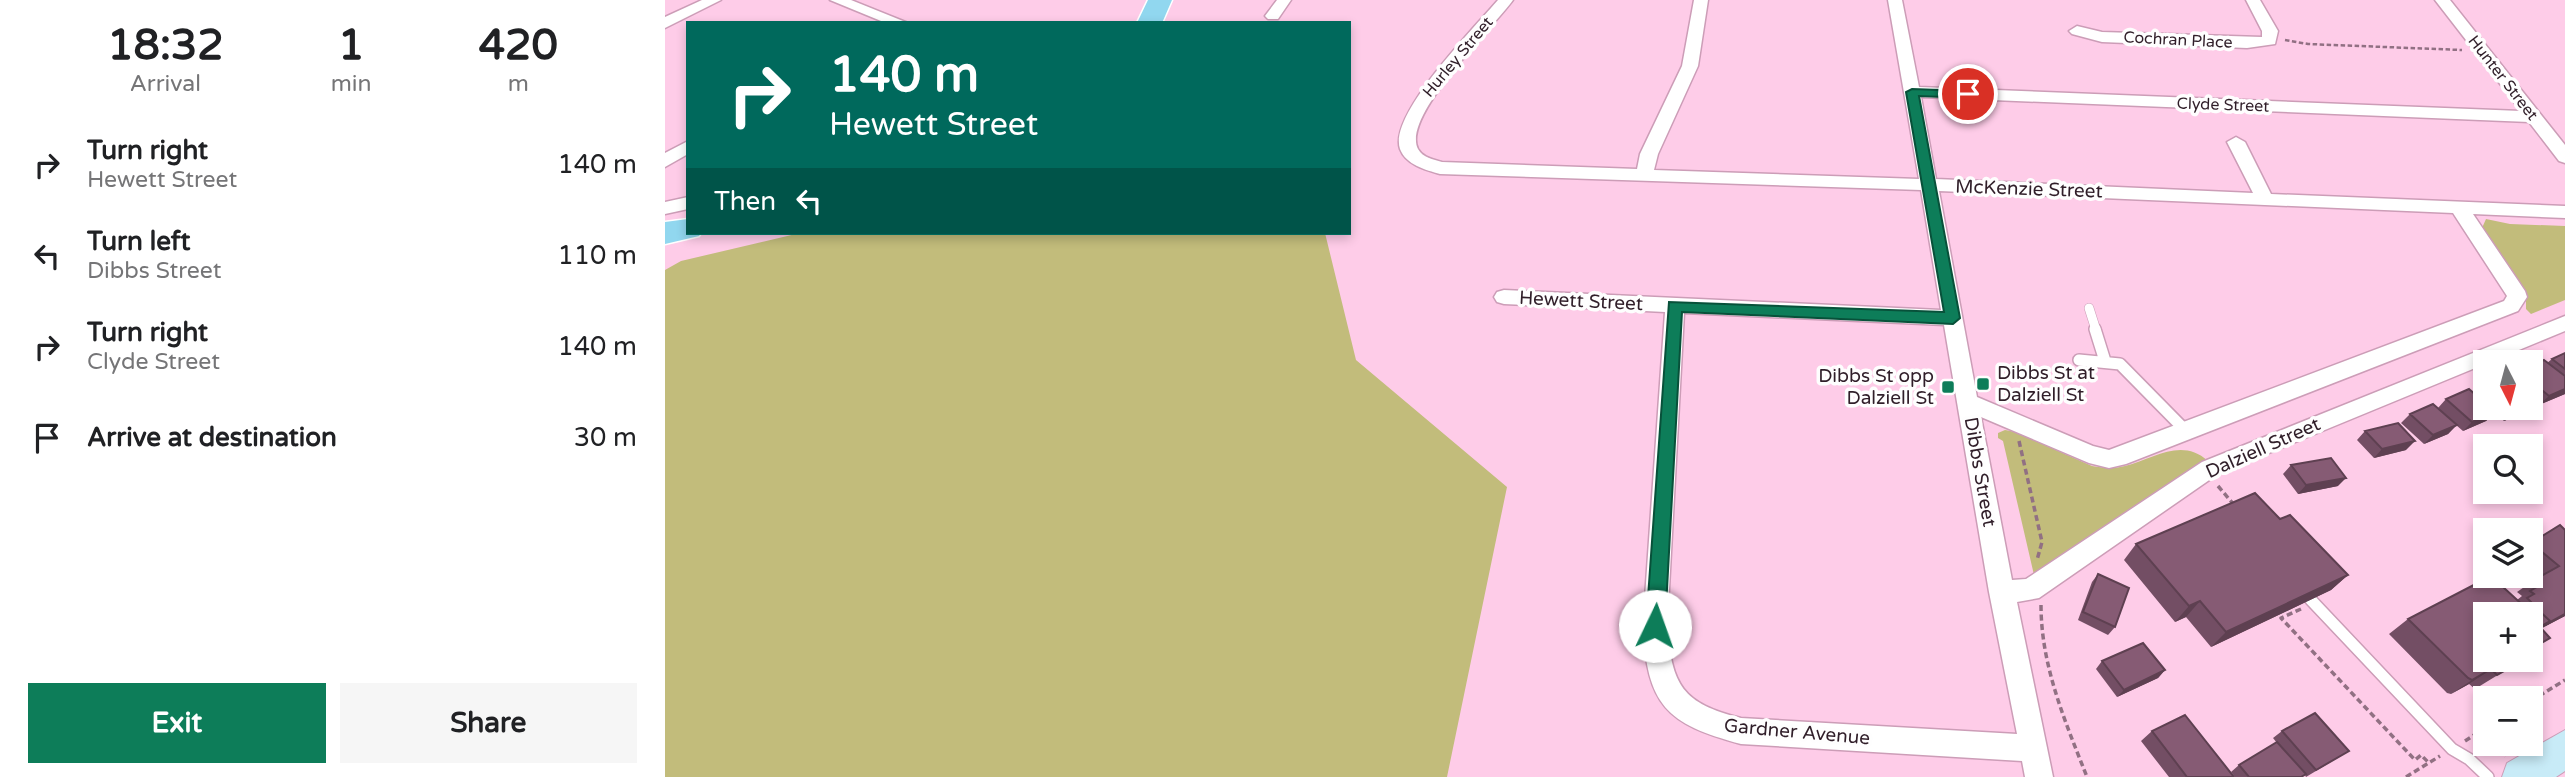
<!DOCTYPE html>
<meta charset="utf-8">
<style>
body{margin:0;font-family:"Varela Round",sans-serif;background:#f6f6f6;color:#202124;height:100vh;display:flex;flex-direction:column;font-size:26px;white-space:nowrap}
*{box-sizing:border-box;margin:0}
p{font-size:23px;color:#757577}
.icon{flex:none;width:38px;height:38px;fill:none;stroke:currentColor;stroke-width:2;stroke-linecap:round;stroke-linejoin:round}
.map{position:relative;flex:1;overflow:hidden}
.panel{display:flex;flex-direction:column;background:#fff;width:665px}
.panel>*{flex:none}
.guide{position:absolute;left:21px;top:21px;width:665px;height:214px;border-radius:0px;box-shadow:0 4px 10px #0003;background:#00695c;color:#fff;overflow:hidden}
.needle{width:46px;rotate:174deg}
.fabs{position:absolute;left:1808px;top:350px;display:grid;gap:14px}
.fabs a{display:grid;place-items:center;width:70px;height:70px;border-radius:0px;background:#fff;box-shadow:0 4px 10px #0003;font-size:35px}
.pin{position:absolute;display:grid;place-items:center;width:60px;height:60px;color:#fff;margin:-30px;border:4px solid #fff;border-radius:50%;box-shadow:0 2px 7px #0007}
.me{position:absolute;width:77px;margin:-38px;rotate:3deg;stroke-linejoin:round;filter:drop-shadow(0 0 5px #0008)}
.turn{display:flex;align-items:center;gap:24px;height:147px;padding:0 28px;font-size:32px}
.turn .icon{width:91px;height:91px;stroke-width:2.5}
.turn b{display:block;font-size:49px;line-height:60px}
.then{display:flex;align-items:center;height:66px;padding:0 28px;background:#0003;gap:14px;font-size:26px}
.eta{display:flex;justify-content:space-evenly;align-items:center;height:119px;text-align:center}
.eta b{font-size:42px;font-weight:700;line-height:49px}
.cta{display:flex;gap:14px;margin-top:auto;padding:14px 28px}
.cta a{flex:1;height:80px;border-radius:0px;background:#0d7d59;color:#fff;font-size:28px;font-weight:700;line-height:80px;text-align:center}
.cta a+a{background:#f6f6f6;color:#202124}
ul{padding:0;list-style:none}
li{display:flex;align-items:center;gap:21px;height:91px;padding:0 28px}
li div{flex:1}
li b{display:block;font-size:26px}
li em{font-style:normal}
main{display:flex;flex:1;min-height:0}
.map>svg:first-child{display:block}
.green{fill:#c2bc7b}
.lines{fill:none;stroke-linecap:round;stroke-linejoin:round}
.service-far1-casing{stroke:#cc9db7;stroke-width:10}
.service-casing{stroke:#cc9db7;stroke-width:14}
.minor-casing{stroke:#cc9db7;stroke-width:3}
.secondary-casing{stroke:#cc9db7;stroke-width:2}
.primary-casing{stroke:#fff;stroke-width:3}
.path-far1{stroke:#917083;stroke-width:2.5;stroke-dasharray:4.5 2.5;stroke-linecap:butt}
.path{stroke:#917083;stroke-width:3.5;stroke-dasharray:6 3.5;stroke-linecap:butt}
.service-far1{stroke:#fff;stroke-width:9}
.service{stroke:#fff;stroke-width:11}
.minor{fill:#fff;fill-rule:evenodd}
.secondary{fill:#c8ebf7;fill-rule:evenodd}
.primary{fill:#91d7ef;fill-rule:evenodd}
.wall{fill:#734e64}
.shaded-wall{fill:#5e4051}
.building{fill:#865b74;stroke:#5e4051;stroke-width:2}
.route{fill:#0d7d59;stroke:#08513a;stroke-width:2}
.poi-dot{fill:#0d7d59;stroke:#fefefe;stroke-width:2.5}
.labels{text-anchor:middle;dominant-baseline:central;stroke-width:7;stroke-linejoin:round;paint-order:stroke}
.far-street-label{font-size:16px;fill:#301e29;stroke:#fefefe}
.street-label{font-size:19px;fill:#301e29;stroke:#fefefe}
.poi-label{font-size:19px;fill:#301e29;stroke:#fefefe;text-anchor:start}
</style>
<main>
<section class="panel">
<div class="eta">
<div><b>18:32</b><p>Arrival</p></div>
<div><b>1</b><p>min</p></div>
<div><b>420</b><p>m</p></div>
</div>
<ul>
<li><svg class="icon" aria-label="right" viewBox="0 0 24 24"><path d="M7 20v-9h11M14 6l5 5-5 5"/></svg><div><b>Turn right</b><p>Hewett Street</p></div><em>140 m</em></li>
<li><svg class="icon" aria-label="left" viewBox="0 0 24 24"><path d="M17 20v-9H6M10 6l-5 5 5 5"/></svg><div><b>Turn left</b><p>Dibbs Street</p></div><em>110 m</em></li>
<li><svg class="icon" aria-label="right" viewBox="0 0 24 24"><path d="M7 20v-9h11M14 6l5 5-5 5"/></svg><div><b>Turn right</b><p>Clyde Street</p></div><em>140 m</em></li>
<li><svg class="icon" aria-label="arrive" viewBox="0 0 24 24"><path d="M6 21V4h12l-3 4 3 4H6"/></svg><div><b>Arrive at destination</b></div><em>30 m</em></li>
</ul>
<div class="cta"><a>Exit</a><a>Share</a></div>
</section>
<div class="map">
<svg width="1900" height="777" viewBox="0 0 1900 777">
<rect width="100%" height="100%" fill="#fecce8"/>
<path class="green" d="M1821 219 1845 224 1900 226V300L1866 314 1861 309V297L1817 228Z
M135 233H660L691 360 842 487 782 777H0V270L16 261Z
M1340 430 1351 432 1427 466C1438 468 1449 469 1460 466 1489 459 1516 437 1543 461L1369 575 1338 441 1333 438V433Z"/>
<g class="lines">
<defs>
<path id="service-far1" d="M1424 308 1431 330"/>
<path id="service" d="M1430 329 1440 361
M1414 360 1455 364 1522 432
M1646 600 1787 749 1804 759 1823 777"/>
<path id="minor" d="M37 0H56L0 28V17Z
M165 0H186L243 23H221Z
M612 0H626L613 19H603L600 16Z
M833 0H848C829 27 736 116 753 149 758 158 768 159 777 162L972 169 975 154 1017 66 1029 0H1043L1033 66 993 154 989 170 1254 179 1223 0H1237L1254 87 1856 111 1770 0H1785L1900 145V163L1894 161 1864 122 1256 97 1271 179 1588 193 1562 142 1571 137 1580 142 1606 194 1900 206V218L1808 214 1860 291 1862 297 1853 311 1461 464 1444 468 1424 463 1316 417 1347 580 1361 579 1537 462 1900 316V331L1553 474 1374 598 1352 602 1388 777H1360L1357 761 1076 744C1001 724 982 705 978 626L1000 312 839 304 832 302 829 297 832 292 839 290 1276 310 1256 190 775 174C761 170 741 165 735 149 723 115 810 27 833 0ZM1274 191 1788 213 1842 296 1839 301 1444 450 1428 446 1312 397ZM1019 313 1279 325 1324 592 1352 734 1076 718C1017 703 1007 686 1002 626Z
M1581 0H1595L1613 31 1610 44 1582 48 1437 42 1407 34 1404 31 1412 26 1437 32 1597 37V31Z
M23 141V154L0 167V153Z
M23 197V209L0 214V202Z"/>
<path id="secondary" d="M1900 730V771L1891 777H1837L1842 763Z"/>
<path id="primary" d="M483 0H507L497 23H472Z
M23 219V233H36L34 236 0 244V222Z"/>
</defs>
<use href="#service-far1" class="service-far1-casing"/>
<use href="#service" class="service-casing"/>
<use href="#minor" class="minor-casing"/>
<use href="#secondary" class="secondary-casing"/>
<use href="#primary" class="primary-casing"/>
<path class="path-far1" d="M1620 40 1643 44 1797 50"/>
<path class="path" d="M1354 441 1377 542 1372 560
M1553 486 1570 506
M1376 605C1376 666 1400 721 1422 777
M1636 609 1616 618 1750 760 1756 755 1764 763
M1866 701 1900 680
M1814 732 1820 738
M1800 741 1820 728
M1826 744 1840 757
M1741 777 1775 756"/>
<use href="#service-far1" class="service-far1"/>
<use href="#service" class="service"/>
<use href="#minor" class="minor"/>
<use href="#secondary" class="secondary"/>
<use href="#primary" class="primary"/>
</g>
<path class="wall" d="M1900 353V394L1874 405 1872 403 1867 409 1839 421 1830 413 1821 421 1798 431 1791 425 1783 434 1759 444 1736 423 1745 414 1773 408 1781 399 1807 392 1815 384 1820 382V408H1866V366L1882 363 1887 359Z
M1700 431 1741 450 1709 458 1692 440Z
M1626 465 1673 486 1633 494 1618 474Z
M1615 519 1683 575 1666 590 1546 647 1521 617 1510 622 1459 560 1471 544Z
M1895 525 1900 616 1876 628 1842 664 1846 667 1823 681 1810 689 1804 684 1786 694 1782 693 1724 634 1743 619 1852 600 1857 596 1852 592 1875 576 1866 568V543Z
M1433 574 1450 627 1443 635 1413 620 1427 582Z
M1437 661 1500 670 1493 678 1452 697 1431 669Z
M1487 731 1569 777H1504L1476 741Z
M1617 731 1684 751 1641 777 1640 775 1637 777H1570L1566 772 1574 765 1612 743 1608 738Z"/>
<path class="shaded-wall" d="M1900 389V394L1874 405 1884 396Z
M1877 400 1867 409 1839 421 1849 412 1858 408H1866V404Z
M1831 412 1821 421 1798 431 1807 422Z
M1792 425 1783 434 1759 444 1768 435Z
M1750 441 1741 450 1709 458 1717 449Z
M1681 478 1673 486 1633 494 1641 485Z
M1683 575 1666 590 1546 647 1561 632Z
M1535 601 1521 617 1510 622 1524 606Z
M1900 614V616L1866 634 1875 627Z
M1826 669 1804 684 1786 694 1807 680Z
M1500 670 1493 678 1452 697 1459 690Z"/>
<path class="building" d="M1900 353V369L1887 359Z
M1879 360 1900 376V389L1884 396 1866 381V366Z
M1804 389 1820 403V408H1826L1831 412 1807 422 1781 399Z
M1866 391 1877 400 1866 404Z
M1768 404 1792 425 1768 435 1745 414Z
M1844 408H1858L1849 412Z
M1733 423 1750 441 1717 449 1700 431Z
M1666 458 1681 478 1641 485 1626 465Z
M1590 493 1615 519 1625 515 1683 575 1561 632 1535 601 1524 606 1471 544Z
M1895 525 1900 530V614L1880 625 1885 621 1868 605 1865 607 1868 604 1862 598 1869 594 1865 591 1875 585 1869 580 1894 566 1866 543Z
M1433 574 1464 588 1450 627 1418 612Z
M1826 576 1862 609 1868 605 1885 621 1875 627 1885 638 1866 649V614H1820V660H1846L1841 663 1846 667 1832 675 1826 669 1807 680 1803 678 1743 619Z
M1478 643 1500 670 1459 690 1437 661Z
M1650 713 1684 751 1651 770 1617 731Z
M1520 715 1569 777H1522L1487 731Z
M1612 742 1641 774 1636 777H1584L1574 765Z"/>
<path class="route" d="M1247 89 1303 91 1309 94 1303 98 1254 96 1295 318 1288 324 1017 312 1000 626 997 632 990 635 984 632 981 626 1004 302 1279 312 1241 92Z"/>
<g class="poi-dot">
<rect x="1311" y="377" width="14" height="14" rx="3.5"/>
<rect x="1276" y="380" width="14" height="14" rx="3.5"/>
</g>
<g class="labels">
<g class="far-street-label">
<text transform="translate(1513 40) rotate(3)">Cochran Place</text>
<text transform="translate(793 57) rotate(-50)">Hurley Street</text>
<text transform="translate(1838 78) rotate(52)">Hunter Street</text>
<text transform="translate(1558 105) rotate(2)">Clyde Street</text>
</g>
<g class="street-label">
<text transform="translate(1364 189) rotate(2)">McKenzie Street</text>
<text transform="translate(916 301) rotate(3)">Hewett Street</text>
<text transform="translate(1598 448) rotate(-24)">Dalziell Street</text>
<text transform="translate(1315 472) rotate(80)">Dibbs Street</text>
<text transform="translate(1132 732) rotate(5)">Gardner Avenue</text>
</g>
<g class="poi-label">
<text x="1332" y="373">Dibbs St at<tspan x="1332" dy="22">Dalziell St</tspan></text>
<text x="1269" y="376" text-anchor="end">Dibbs St opp<tspan x="1269" dy="22">Dalziell St</tspan></text>
</g>
</g>
</svg>
<div class="fabs">
<a><svg class="needle" viewBox="-14 -14 28 28"><path d="M0-13l5 13h-10z" fill="#e53935"/><path d="M0 13l5-13h-10z" fill="#757577"/></svg></a>
<a><svg class="icon" aria-label="search" viewBox="0 0 24 24"><circle cx="10" cy="10" r="6"/><path d="M15 15l6 6"/></svg></a>
<a><svg class="icon" aria-label="layers" viewBox="0 0 24 24"><path d="M12 4l9 5-9 5-9-5zM3 14l9 5 9-5"/></svg></a>
<a>+</a>
<a>−</a>
</div>
<div class="pin" style="left:1303px;top:94px;background:#d93025"><svg class="icon" aria-label="arrive" viewBox="0 0 24 24"><path d="M6 21V4h12l-3 4 3 4H6"/></svg></div>
<svg class="me" style="left:990px;top:626px" viewBox="-20 -20 40 40"><circle r="19" fill="#fff"/><path d="M0-13L10 11 0 6-10 11z" fill="#0d7d59"/></svg>
<div class="guide">
<div class="turn"><svg class="icon" aria-label="right" viewBox="0 0 24 24"><path d="M7 20v-9h11M14 6l5 5-5 5"/></svg><div><b>140 m</b>Hewett Street</div></div>
<div class="then">Then<svg class="icon" aria-label="left" viewBox="0 0 24 24"><path d="M17 20v-9H6M10 6l-5 5 5 5"/></svg></div>
</div>
</div>
</main>
